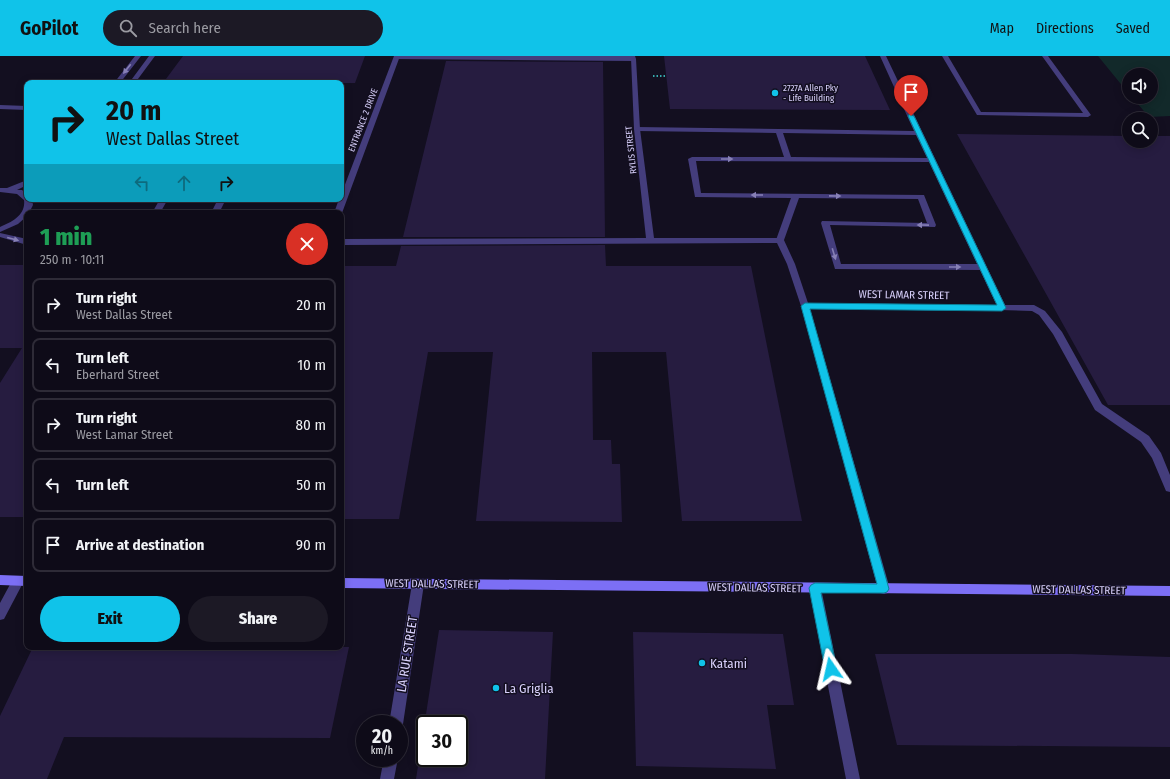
<!DOCTYPE html>
<meta charset="utf-8">
<style>
body{margin:0;font-family:"Fira Sans Condensed",sans-serif;background:#1c1925;color:#f1f3f6;height:100vh;display:flex;flex-direction:column;font-size:15px;white-space:nowrap}
*{box-sizing:border-box;margin:0}
p{font-size:13px;color:#9b9ba2}
.icon{flex:none;width:22px;height:22px;fill:none;stroke:currentColor;stroke-width:2;stroke-linecap:round;stroke-linejoin:round}
.map{position:relative;flex:1;overflow:hidden}
.drawer{position:absolute;left:24px;top:154px;width:320px;height:440px;display:flex;flex-direction:column;background:#0e0b18;border-radius:8px;box-shadow:0 2px 10px #0003,0 0 0 1px #2e2b37}
.drawer>*{flex:none}
.hud{position:absolute;left:24px;top:24px;width:320px;height:122px;border-radius:8px;box-shadow:0 2px 10px #0003,0 0 0 1px #2e2b37;background:#10c3e9;color:#111;overflow:hidden}
.tools{position:absolute;left:1122px;top:12px;display:grid;gap:8px}
.tools a{display:grid;place-items:center;width:36px;height:36px;border-radius:50%;background:#0e0b18;box-shadow:0 2px 10px #0003,0 0 0 1px #2e2b37;font-size:20px}
.speed{position:absolute;left:356px;top:659px;display:flex;gap:8px;font-size:20px;font-weight:700;text-align:center}
.speed>*{display:grid;place-content:center;width:52px;height:52px;border-radius:50%;background:#0e0b18;box-shadow:0 2px 10px #0003,0 0 0 1px #2e2b37;line-height:1}
.speed small{font-size:10px;font-weight:400}
.speed .limit{border:2px solid #111;border-radius:6px;background:#fff;color:#111}
.pin{position:absolute;display:grid;place-items:center;width:34px;height:34px;color:#fff;margin:-41px -17px;border-radius:50% 50% 50% 0;rotate:-45deg;box-shadow:0 0 4px #0007}
.pin .icon{rotate:45deg}
.me{position:absolute;width:44px;margin:-22px;rotate:349deg;stroke-linejoin:round;filter:drop-shadow(0 0 3px #0008)}
.turn{display:flex;align-items:center;gap:14px;height:84px;padding:0 16px;font-size:18px}
.turn .icon{width:52px;height:52px;stroke-width:2.5}
.turn b{display:block;font-size:28px;line-height:34px}
.lanes{display:flex;align-items:center;height:38px;padding:0 16px;background:#0003;justify-content:center;gap:20px;direction:ltr}
.lanes .off{opacity:.35}
.round{display:grid;place-items:center;flex:none;width:42px;height:42px;border-radius:21px;background:#1c1925}
.head{display:flex;align-items:center;justify-content:space-between;height:68px;padding:0 16px}
h1{font-size:24px;font-weight:800;line-height:30px;color:#1e9e55}
.button{display:flex;gap:8px;margin-top:auto;padding:8px 16px}
.button a{flex:1;height:46px;border-radius:24px;background:#10c3e9;color:#111;font-size:16px;font-weight:800;line-height:46px;text-align:center}
.button a+a{background:#1c1925;color:#f1f3f6}
ul{padding:0;list-style:none}
li{display:flex;align-items:center;gap:12px;height:54px;margin:0 8px 6px;padding:0 8px;border:2px solid #2e2b37;border-radius:8px}
li div{flex:1}
li b{display:block;font-size:15px}
li em{font-style:normal}
header{display:flex;align-items:center;gap:24px;box-sizing:border-box;height:56px;padding:0 20px;background:#10c3e9;color:#111}
header strong{font-size:19px}
nav{display:flex;gap:22px;margin-inline-start:auto;font-size:14px}
.search{width:280px;height:36px;background:#1c1925;display:flex;align-items:center;gap:10px;box-sizing:border-box;padding:0 14px;border-radius:22px;color:#9b9ba2;font-size:15px}
.map>svg:first-child{display:block}
.green{fill:#12292a}
.building{fill:#261c40;fill-rule:evenodd}
.lines{fill:none;stroke-linecap:round;stroke-linejoin:round}
.path{stroke:#36a9ab;stroke-width:2;stroke-dasharray:1.5 2;stroke-linecap:butt}
.lane{fill:#443d7c;fill-rule:evenodd}
.street{fill:#443d7c;fill-rule:evenodd}
.secondary{fill:#7c6ff5;fill-rule:evenodd}
.oneway{fill:#8780b6}
.route{fill:#10c3e9;stroke:#0a7f97}
.poi-dot{fill:#10c3e9;stroke:#130f20;stroke-width:1.5}
.labels{text-anchor:middle;dominant-baseline:central;stroke-width:3;stroke-linejoin:round;paint-order:stroke}
.far-poi-label{font-size:9px;fill:#d9d1fc;stroke:#130f20;text-anchor:start}
.far-street-label{font-size:9px;fill:#d9d1fc;stroke:#130f20}
.street-label{font-size:11px;fill:#d9d1fc;stroke:#130f20}
.near-street-label{font-size:13px;fill:#d9d1fc;stroke:#130f20}
.near-poi-label{font-size:13px;fill:#d9d1fc;stroke:#130f20;text-anchor:start}
</style>
<header>
<strong>GoPilot</strong>
<div class="search"><svg class="icon" aria-label="search" viewBox="0 0 24 24"><circle cx="10" cy="10" r="6"/><path d="M15 15l6 6"/></svg>Search here</div>
<nav><a>Map</a><a>Directions</a><a>Saved</a></nav>
</header>
<div class="map">
<svg width="1170" height="723" viewBox="0 0 1170 723">
<rect width="100%" height="100%" fill="#130f20"/>
<path class="green" d="M1098 0H1170V60L1149 61 1132 41H1151V19H1129V38Z"/>
<path class="building" d="M183 0H365L355 27H163Z
M664 0H865L890 54 670 53Z
M446 5 603 6 605 181H403Z
M957 78 1129 80V85H1151V80H1170V349H1108Z
M605 189 606 210H751L802 465H682L666 296H592L593 384H611L612 408H620L622 466 476 465 493 296H428L399 463H341V210H396L401 190Z
M0 209H27V461H0V327L22 292H0Z
M439 574 553 576 545 723H416ZM425 668H459V702H425Z
M633 576 783 578 794 649H767L776 713 636 710Z
M33 591H349L330 682 64 681 47 723H0V660Z
M875 598H1072L1170 601V691L897 689Z"/>
<g class="lines">
<path class="path" d="M653 20H666"/>
<path class="lane" d="M394 0H635L636 3 633 5 396 3 394 2Z
M880 0H886L1005 249H1034L1045 255 1062 276 1102 348 1149 380 1161 397 1170 419V436L1166 435 1152 402 1141 386 1095 354 1053 278 1039 259 1032 255 999 254 980 214 835 213 821 167 822 165 927 167 918 143 799 142 784 184 780 187 776 184 791 142 695 141 688 103 692 101H784L776 77 637 75 634 73 637 71 914 75ZM783 77 916 79 927 102 791 101ZM696 105 929 106 977 208H841L830 169 935 171 936 169 924 139 701 137Z
M942 0H948L981 56 1083 57 1042 0H1048L1091 59 1088 61 977 59Z
M0 49 27 50V54L0 53Z
M160 143H168L160 157H152Z
M218 143H226L219 157H211Z"/>
<path class="street" d="M135 0H141L120 27H114Z
M149 0H155L135 27H129Z
M394 0H400L342 157 341 158V157H334L339 143H341V139Z
M631 2 636 3 640 73 654 182H783L795 208 808 247 1002 249 1006 252 1002 255 810 253 890 533 888 537 884 538 880 537 878 533 801 250 787 208 777 187 341 189V183L646 182 634 73Z
M27 124V129L17 134H22L27 138V143H32L33 149 29 157H27V160L18 168 0 176V171C12 166 26 159 24 144L17 138 0 136V132H7Z
M0 177 27 183V189L0 181Z
M18 520 22 521 24 525 4 563 0 564V547L14 521Z
M418 523 422 524 424 528 403 668 399 673V668H389L412 528 414 524Z
M815 527 819 528 821 532 860 723H846L809 532 811 528Z
M384 702H398L394 723H380Z"/>
<path class="secondary" d="M0 519 27 520V530L0 529Z
M341 522 1170 530V540L341 532Z"/>
</g>
<defs><path id="oneway-solid" d="M-6-.8H1V-3.2L6.5 0L1 3.2V.8H-6Z"/></defs>
<g class="oneway">
<use href="#oneway-solid" transform="translate(127 13) rotate(128)"/>
<use href="#oneway-solid" transform="translate(727 103)"/>
<use href="#oneway-solid" transform="translate(757 139) rotate(-180)"/>
<use href="#oneway-solid" transform="translate(835 140) rotate(1)"/>
<use href="#oneway-solid" transform="translate(923 169) rotate(-179)"/>
<use href="#oneway-solid" transform="translate(13 183) rotate(15)"/>
<use href="#oneway-solid" transform="translate(834 198) rotate(73)"/>
<use href="#oneway-solid" transform="translate(955 211)"/>
</g>
<path class="route" d="M909 58 914 60 1006 252 1002 255 810 253 889 533 887 536 884 537H821L837 613 835 616 831 618 827 616 825 613 809 532 811 529 815 527 877 528 801 250 805 247 997 249 908 60Z"/>
<g class="poi-dot">
<circle cx="775" cy="37" r="4"/>
<circle cx="702" cy="607" r="4"/>
<circle cx="496" cy="632" r="4"/>
</g>
<g class="labels">
<g class="far-poi-label">
<text x="783" y="32">2727A Allen Pky<tspan x="783" dy="10">- Life Building</tspan></text>
</g>
<g class="far-street-label">
<text transform="translate(363 64) rotate(-69)">ENTRANCE 2 DRIVE</text>
<text transform="translate(631 94) rotate(-96)">RYLIS STREET</text>
</g>
<g class="street-label">
<text transform="translate(904 239) rotate(1)">WEST LAMAR STREET</text>
<text transform="translate(432 528) rotate(1)">WEST DALLAS STREET</text>
<text transform="translate(755 532) rotate(1)">WEST DALLAS STREET</text>
<text transform="translate(1079 534) rotate(1)">WEST DALLAS STREET</text>
</g>
<g class="near-street-label">
<text transform="translate(407 598) rotate(-81)">LA RUE STREET</text>
</g>
<g class="near-poi-label">
<text x="710" y="607">Katami</text>
<text x="504" y="632">La Griglia</text>
</g>
</g>
</svg>
<div class="tools">
<a><svg class="icon" aria-label="sound" viewBox="0 0 24 24"><path d="M4 9h4l5-4v14l-5-4H4zM17 9q2 3 0 6"/></svg></a>
<a><svg class="icon" aria-label="search" viewBox="0 0 24 24"><circle cx="10" cy="10" r="6"/><path d="M15 15l6 6"/></svg></a>
</div>
<div class="speed"><div>20<small>km/h</small></div><div class="limit">30</div></div>
<div class="pin" style="left:911px;top:60px;background:#d93025"><svg class="icon" aria-label="arrive" viewBox="0 0 24 24"><path d="M6 21V4h12l-3 4 3 4H6"/></svg></div>
<svg class="me" style="left:831px;top:613px" viewBox="-20 -20 40 40"><path d="M0-17L14 15 0 8-14 15z" fill="#10c3e9" stroke="#fff" stroke-width="4"/></svg>
<div class="hud">
<div class="turn"><svg class="icon" aria-label="right" viewBox="0 0 24 24"><path d="M7 20v-9h11M14 6l5 5-5 5"/></svg><div><b>20 m</b>West Dallas Street</div></div>
<div class="lanes"><svg class="icon off" aria-label="left" viewBox="0 0 24 24"><path d="M17 20v-9H6M10 6l-5 5 5 5"/></svg><svg class="icon off" aria-label="ahead" viewBox="0 0 24 24"><path d="M12 20V5M6 11l6-6 6 6"/></svg><svg class="icon" aria-label="right" viewBox="0 0 24 24"><path d="M7 20v-9h11M14 6l5 5-5 5"/></svg></div>
</div>
<section class="drawer">
<div class="head"><div><h1>1 min</h1><p>250 m · 10:11</p></div><a class="round" style="background:#d93025;color:#fff"><svg class="icon" aria-label="close" viewBox="0 0 24 24"><path d="M6 6l12 12M18 6L6 18"/></svg></a></div>
<ul>
<li><svg class="icon" aria-label="right" viewBox="0 0 24 24"><path d="M7 20v-9h11M14 6l5 5-5 5"/></svg><div><b>Turn right</b><p>West Dallas Street</p></div><em>20 m</em></li>
<li><svg class="icon" aria-label="left" viewBox="0 0 24 24"><path d="M17 20v-9H6M10 6l-5 5 5 5"/></svg><div><b>Turn left</b><p>Eberhard Street</p></div><em>10 m</em></li>
<li><svg class="icon" aria-label="right" viewBox="0 0 24 24"><path d="M7 20v-9h11M14 6l5 5-5 5"/></svg><div><b>Turn right</b><p>West Lamar Street</p></div><em>80 m</em></li>
<li><svg class="icon" aria-label="left" viewBox="0 0 24 24"><path d="M17 20v-9H6M10 6l-5 5 5 5"/></svg><div><b>Turn left</b></div><em>50 m</em></li>
<li><svg class="icon" aria-label="arrive" viewBox="0 0 24 24"><path d="M6 21V4h12l-3 4 3 4H6"/></svg><div><b>Arrive at destination</b></div><em>90 m</em></li>
</ul>
<div class="button"><a>Exit</a><a>Share</a></div>
</section>
</div>
